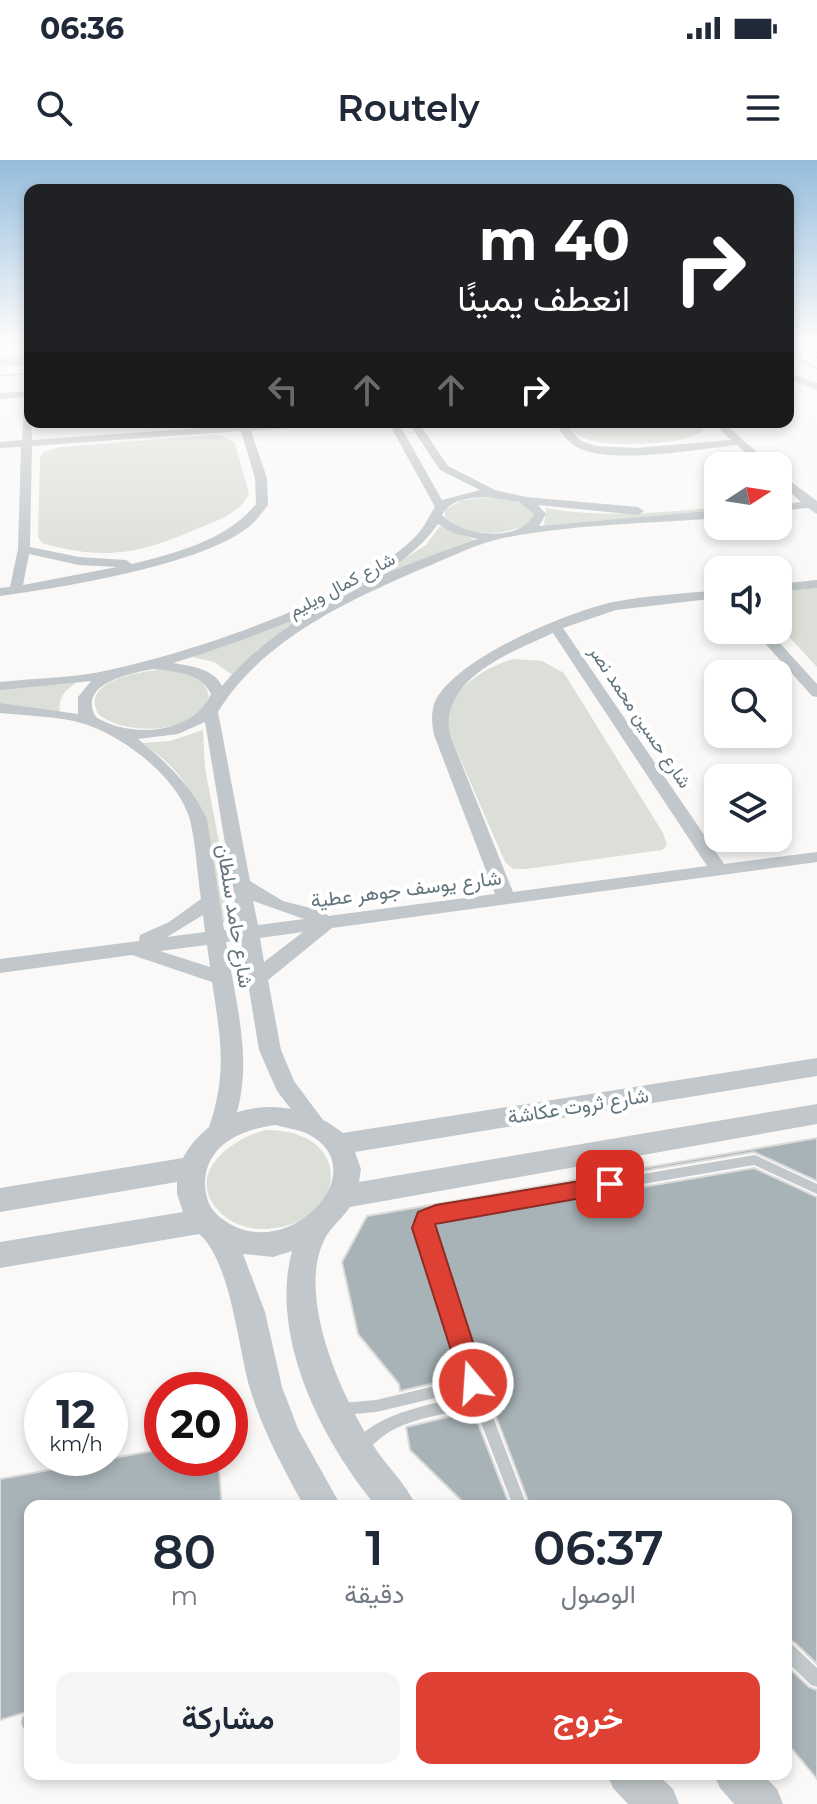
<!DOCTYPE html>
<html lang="ar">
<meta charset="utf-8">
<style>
body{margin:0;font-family:Montserrat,Vazirmatn,sans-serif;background:#f6f6f7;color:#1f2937;direction:rtl;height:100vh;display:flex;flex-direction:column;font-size:30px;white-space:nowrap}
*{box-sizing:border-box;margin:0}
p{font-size:26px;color:#747a83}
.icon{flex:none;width:44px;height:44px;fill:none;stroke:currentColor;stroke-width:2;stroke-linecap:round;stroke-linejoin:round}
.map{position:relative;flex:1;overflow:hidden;direction:ltr}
.details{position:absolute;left:24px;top:1340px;width:768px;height:280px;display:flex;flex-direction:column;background:#fff;border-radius:16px;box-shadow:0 4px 12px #0003;direction:rtl}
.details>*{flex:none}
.banner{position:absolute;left:24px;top:24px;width:770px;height:244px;border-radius:16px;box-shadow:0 4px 12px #0003;direction:rtl;background:#202124;color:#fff;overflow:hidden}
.needle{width:52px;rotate:78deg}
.fabs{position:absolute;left:704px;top:292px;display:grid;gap:16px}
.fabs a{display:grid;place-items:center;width:88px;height:88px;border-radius:16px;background:#fff;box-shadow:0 4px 12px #0003;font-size:40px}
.speed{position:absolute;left:24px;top:1212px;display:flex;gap:16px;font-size:40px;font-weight:700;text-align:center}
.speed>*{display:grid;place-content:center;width:104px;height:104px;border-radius:50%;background:#fff;box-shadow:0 4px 12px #0003;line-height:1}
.speed small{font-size:20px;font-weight:400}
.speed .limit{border:12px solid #d22;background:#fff;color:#111}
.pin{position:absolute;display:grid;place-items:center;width:68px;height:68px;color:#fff;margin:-34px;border-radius:16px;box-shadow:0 4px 12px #0006}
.me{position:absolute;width:88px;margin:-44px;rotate:342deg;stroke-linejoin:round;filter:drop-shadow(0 0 6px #0008)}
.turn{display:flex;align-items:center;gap:28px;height:168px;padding:0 32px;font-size:36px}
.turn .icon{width:104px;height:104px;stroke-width:2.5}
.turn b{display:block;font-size:56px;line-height:68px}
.lanes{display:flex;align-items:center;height:76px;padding:0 32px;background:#0003;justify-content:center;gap:40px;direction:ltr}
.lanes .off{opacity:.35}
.eta{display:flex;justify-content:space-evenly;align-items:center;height:136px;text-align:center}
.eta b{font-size:48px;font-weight:600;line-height:56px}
.primary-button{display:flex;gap:16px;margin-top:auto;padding:16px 32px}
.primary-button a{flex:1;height:92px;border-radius:16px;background:#de4134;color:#fff;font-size:32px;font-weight:600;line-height:92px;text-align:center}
.primary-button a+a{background:#f6f6f7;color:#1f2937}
.status{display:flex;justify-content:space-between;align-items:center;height:56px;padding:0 40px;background:#fff;direction:ltr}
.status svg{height:22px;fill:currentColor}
header{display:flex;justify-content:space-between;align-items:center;height:104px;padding:0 32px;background:#fff;font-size:36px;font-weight:600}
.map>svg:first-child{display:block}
.green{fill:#dbdfd7}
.building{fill:#a8b3b7;stroke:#dcdbda;stroke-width:2}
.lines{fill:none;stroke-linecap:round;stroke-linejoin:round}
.primary-casing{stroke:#b5bbbe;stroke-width:3}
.service{fill:#c1c7ca;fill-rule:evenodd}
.minor{fill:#c1c7ca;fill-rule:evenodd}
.tertiary{fill:#c1c7ca;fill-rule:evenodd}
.primary{fill:#fff;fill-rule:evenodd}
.route{fill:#de4134;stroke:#902a22;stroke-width:2}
.labels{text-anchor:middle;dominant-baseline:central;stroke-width:8;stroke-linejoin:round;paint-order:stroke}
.far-street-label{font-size:18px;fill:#61747c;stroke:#fff}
.street-label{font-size:20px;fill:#61747c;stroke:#fff}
</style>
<div class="status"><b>06:36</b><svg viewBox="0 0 49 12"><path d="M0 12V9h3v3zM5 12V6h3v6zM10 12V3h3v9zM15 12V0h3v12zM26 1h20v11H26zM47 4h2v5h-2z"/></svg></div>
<header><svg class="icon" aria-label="menu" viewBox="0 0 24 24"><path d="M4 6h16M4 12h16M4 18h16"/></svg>Routely<svg class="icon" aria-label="search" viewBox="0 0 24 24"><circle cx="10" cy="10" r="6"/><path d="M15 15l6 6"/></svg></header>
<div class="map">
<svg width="817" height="1644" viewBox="0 0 817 1644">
<rect width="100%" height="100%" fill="#faf9f8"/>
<path class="green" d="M565 262H695L703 271C686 286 605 288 584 278 576 275 570 269 565 262Z
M213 275 223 276 235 283 249 334C239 354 218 360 199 368 139 394 106 401 42 383L38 377 40 298 44 292 59 287Z
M492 337C508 339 524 340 534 354L530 363C503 377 471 377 445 359V350L462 340Z
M718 347V350L544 366 546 348C605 358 660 353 718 347Z
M440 366 476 380 412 404 288 467 259 489 234 516 214 502 192 497 264 471 402 400 426 385Z
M817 428V507L778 465V432Z
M514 499 542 501 564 513 663 673 667 685 662 690 526 709H513L505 702 446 566C447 558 446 547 451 541 463 523 493 503 514 499Z
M160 510C179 511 206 514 209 537 195 575 127 576 99 555 78 522 139 511 160 510Z
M82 519C67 528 57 536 60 554L0 543V529Z
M203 570 205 608 234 761 219 763C206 686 214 630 142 583L170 581Z
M266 970C360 970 346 1069 262 1069 248 1069 233 1064 223 1055 181 1018 228 979 266 970Z"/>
<path class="building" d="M817 978V1021L754 992 436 1046 421 1051 414 1069 461 1217 400 1231 399 1224 358 1174 342 1102 367 1056Z
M754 1008 817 1037V1504L794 1482 786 1479V1346H530L483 1222 432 1068 438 1062Z
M473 1251 510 1346H467L410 1290 406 1267Z
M162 1289V1298H218L222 1346H30V1551L0 1560V1319Z
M786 1505 809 1527 817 1530V1619L786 1582Z"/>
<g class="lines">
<defs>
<path id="primary" d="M788 181 817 198V208L788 190Z
M30 205V213L0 215V207Z"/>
</defs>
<use href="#primary" class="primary-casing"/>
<path class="service" d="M755 995 817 1024V1034L754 1005 437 1059 431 1061 429 1068 480 1223 527 1346H513L475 1247C447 1254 416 1257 391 1271 380 1277 371 1288 360 1293L355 1291 353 1286C371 1253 437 1243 471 1235L469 1230 376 1252 342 1255 337 1254 335 1249 337 1244 342 1243 376 1240 465 1219 417 1068 422 1054 436 1049Z
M786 1482 792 1484 817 1508V1527L811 1525 786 1501Z
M30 1554V1570H29L23 1568 21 1562 23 1556Z"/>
<path class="minor" d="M25 232H30L32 280 289 262H338L333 265 251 271 267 318 268 345C263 351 258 359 252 364 209 404 60 428 0 436V428L10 427 18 389 21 287 0 288V282L22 280ZM241 271 255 318 256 344C227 380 176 393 132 404L126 400 79 397 30 387 32 286ZM29 394 79 405 117 407 23 425Z
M388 262H398L442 340 480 330 440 310 408 262H418L448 306 495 330 526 337 638 347 644 351 638 355 538 345 546 354 539 366 718 350V358C646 364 570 364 499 379 477 384 452 396 431 405 353 438 263 478 218 552L250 721 283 741 326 752 328 756 495 734 434 575C432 565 431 555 434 544 452 499 568 452 613 442 648 435 683 434 718 430V438L616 450 563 468 724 704 817 692V702L332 768 268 820 281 890 294 921 326 964 323 970 315 973 307 970 277 931 259 890 241 780 226 782C236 846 259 918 226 979L218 982 210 979 207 973C228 915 221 881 212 822L132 795 0 813V799L139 781 140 775 169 762 201 739C197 713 196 685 190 660 178 617 124 577 85 564 59 556 27 556 0 553V543L78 554V537L91 521 0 530V522C36 518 75 518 109 510 196 491 351 440 415 377 424 368 428 358 435 347ZM488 337 519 342 534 354C519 384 462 376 442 355 452 338 470 338 488 337ZM438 364 453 373 478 379C387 410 286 450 222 526 214 509 191 506 173 503 249 479 392 431 438 364ZM553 473 707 706 513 732 450 575C438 519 512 492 553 473ZM153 509C175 512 201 512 211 534 194 574 130 579 96 557 76 524 131 513 153 509ZM205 562 239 768 224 770 207 659C191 625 166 602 138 579L178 574ZM253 741 304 759 258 765ZM203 755 205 772 167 777ZM303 772 264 802 260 778ZM207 785 210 807 160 791Z
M554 262H564L581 281 596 286 636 288 731 280 712 262H723L772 306H761L737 285C699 289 607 306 575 286 566 280 560 270 554 262Z
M778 312 817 341V354L808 348 778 351V345L801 342 778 321Z
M817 420V428L778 432V424Z
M753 470H768L817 524V537L812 536Z"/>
<path class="tertiary" d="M30 197V203L0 205V199Z
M788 212 817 223V230L788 219Z
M30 231V237L0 239V233Z
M817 898V916L355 992 361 1009 359 1022 817 944V964L350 1047C343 1057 332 1067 327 1075 293 1131 342 1238 373 1285 386 1306 406 1323 416 1346H376C322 1281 269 1177 292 1091L273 1097 243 1094 265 1152 282 1227 298 1269 341 1346H304C283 1308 263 1271 250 1229 238 1188 231 1101 199 1074L0 1108V1082L183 1052 177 1034V1022L0 1052V1028L183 998C215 939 293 932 343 973ZM276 965C285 968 297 969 306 973 381 1009 285 1109 221 1058 210 1050 206 1039 205 1026 204 985 242 969 276 965Z
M607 1614H657L673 1629 679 1644H628L613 1628Z
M714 1614H762L777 1629 783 1644H734L720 1628Z"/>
<use href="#primary" class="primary"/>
</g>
<linearGradient id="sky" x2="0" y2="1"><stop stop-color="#95bcdc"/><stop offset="0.44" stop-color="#fdfcfc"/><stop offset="1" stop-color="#fdfcfc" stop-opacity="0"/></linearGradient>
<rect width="817" height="411" fill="url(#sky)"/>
<path class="route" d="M610 1016 617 1018 621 1024 617 1030 610 1033 435 1064 486 1223 482 1231 473 1235 464 1231 412 1068 418 1052 436 1045Z"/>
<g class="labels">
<g class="far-street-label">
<text transform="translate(342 425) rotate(-28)">شارع كمال ويليم</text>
<text transform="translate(640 557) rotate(56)">شارع حسين محمد نصر</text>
</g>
<g class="street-label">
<text transform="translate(406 729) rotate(-7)">شارع يوسف جوهر عطية</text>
<text transform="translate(235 756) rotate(81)">شارع حامد سلطان</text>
<text transform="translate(578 946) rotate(-9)">شارع ثروت عكاشة</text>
</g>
</g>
</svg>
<div class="fabs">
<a><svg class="needle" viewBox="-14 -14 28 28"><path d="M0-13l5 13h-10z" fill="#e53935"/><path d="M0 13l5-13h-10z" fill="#747a83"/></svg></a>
<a><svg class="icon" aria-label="sound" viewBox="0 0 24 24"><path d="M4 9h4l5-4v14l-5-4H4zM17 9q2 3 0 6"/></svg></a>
<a><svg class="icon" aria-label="search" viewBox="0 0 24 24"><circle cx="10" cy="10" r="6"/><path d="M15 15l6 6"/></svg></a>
<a><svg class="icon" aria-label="layers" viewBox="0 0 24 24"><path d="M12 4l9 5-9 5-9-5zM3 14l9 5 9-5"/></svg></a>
</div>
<div class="speed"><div>12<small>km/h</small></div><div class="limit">20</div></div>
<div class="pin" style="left:610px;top:1024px;background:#d93025"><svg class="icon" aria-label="arrive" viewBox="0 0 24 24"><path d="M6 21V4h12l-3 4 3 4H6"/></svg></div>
<svg class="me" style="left:473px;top:1223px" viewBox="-20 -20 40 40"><circle r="17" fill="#de4134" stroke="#fff" stroke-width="3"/><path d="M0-11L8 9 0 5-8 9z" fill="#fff"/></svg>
<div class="banner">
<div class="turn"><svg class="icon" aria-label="right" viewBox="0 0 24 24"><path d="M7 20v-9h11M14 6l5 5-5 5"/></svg><div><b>40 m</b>انعطف يمينًا</div></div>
<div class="lanes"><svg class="icon off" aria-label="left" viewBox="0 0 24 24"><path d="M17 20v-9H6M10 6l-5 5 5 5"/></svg><svg class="icon off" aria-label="ahead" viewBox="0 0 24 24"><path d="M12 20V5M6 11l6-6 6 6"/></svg><svg class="icon off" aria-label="ahead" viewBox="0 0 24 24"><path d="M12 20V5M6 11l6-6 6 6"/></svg><svg class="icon" aria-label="right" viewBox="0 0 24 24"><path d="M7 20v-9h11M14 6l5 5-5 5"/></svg></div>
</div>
<section class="details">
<div class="eta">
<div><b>06:37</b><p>الوصول</p></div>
<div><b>1</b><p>دقيقة</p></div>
<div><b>80</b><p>m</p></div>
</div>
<div class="primary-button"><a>خروج</a><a>مشاركة</a></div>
</section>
</div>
